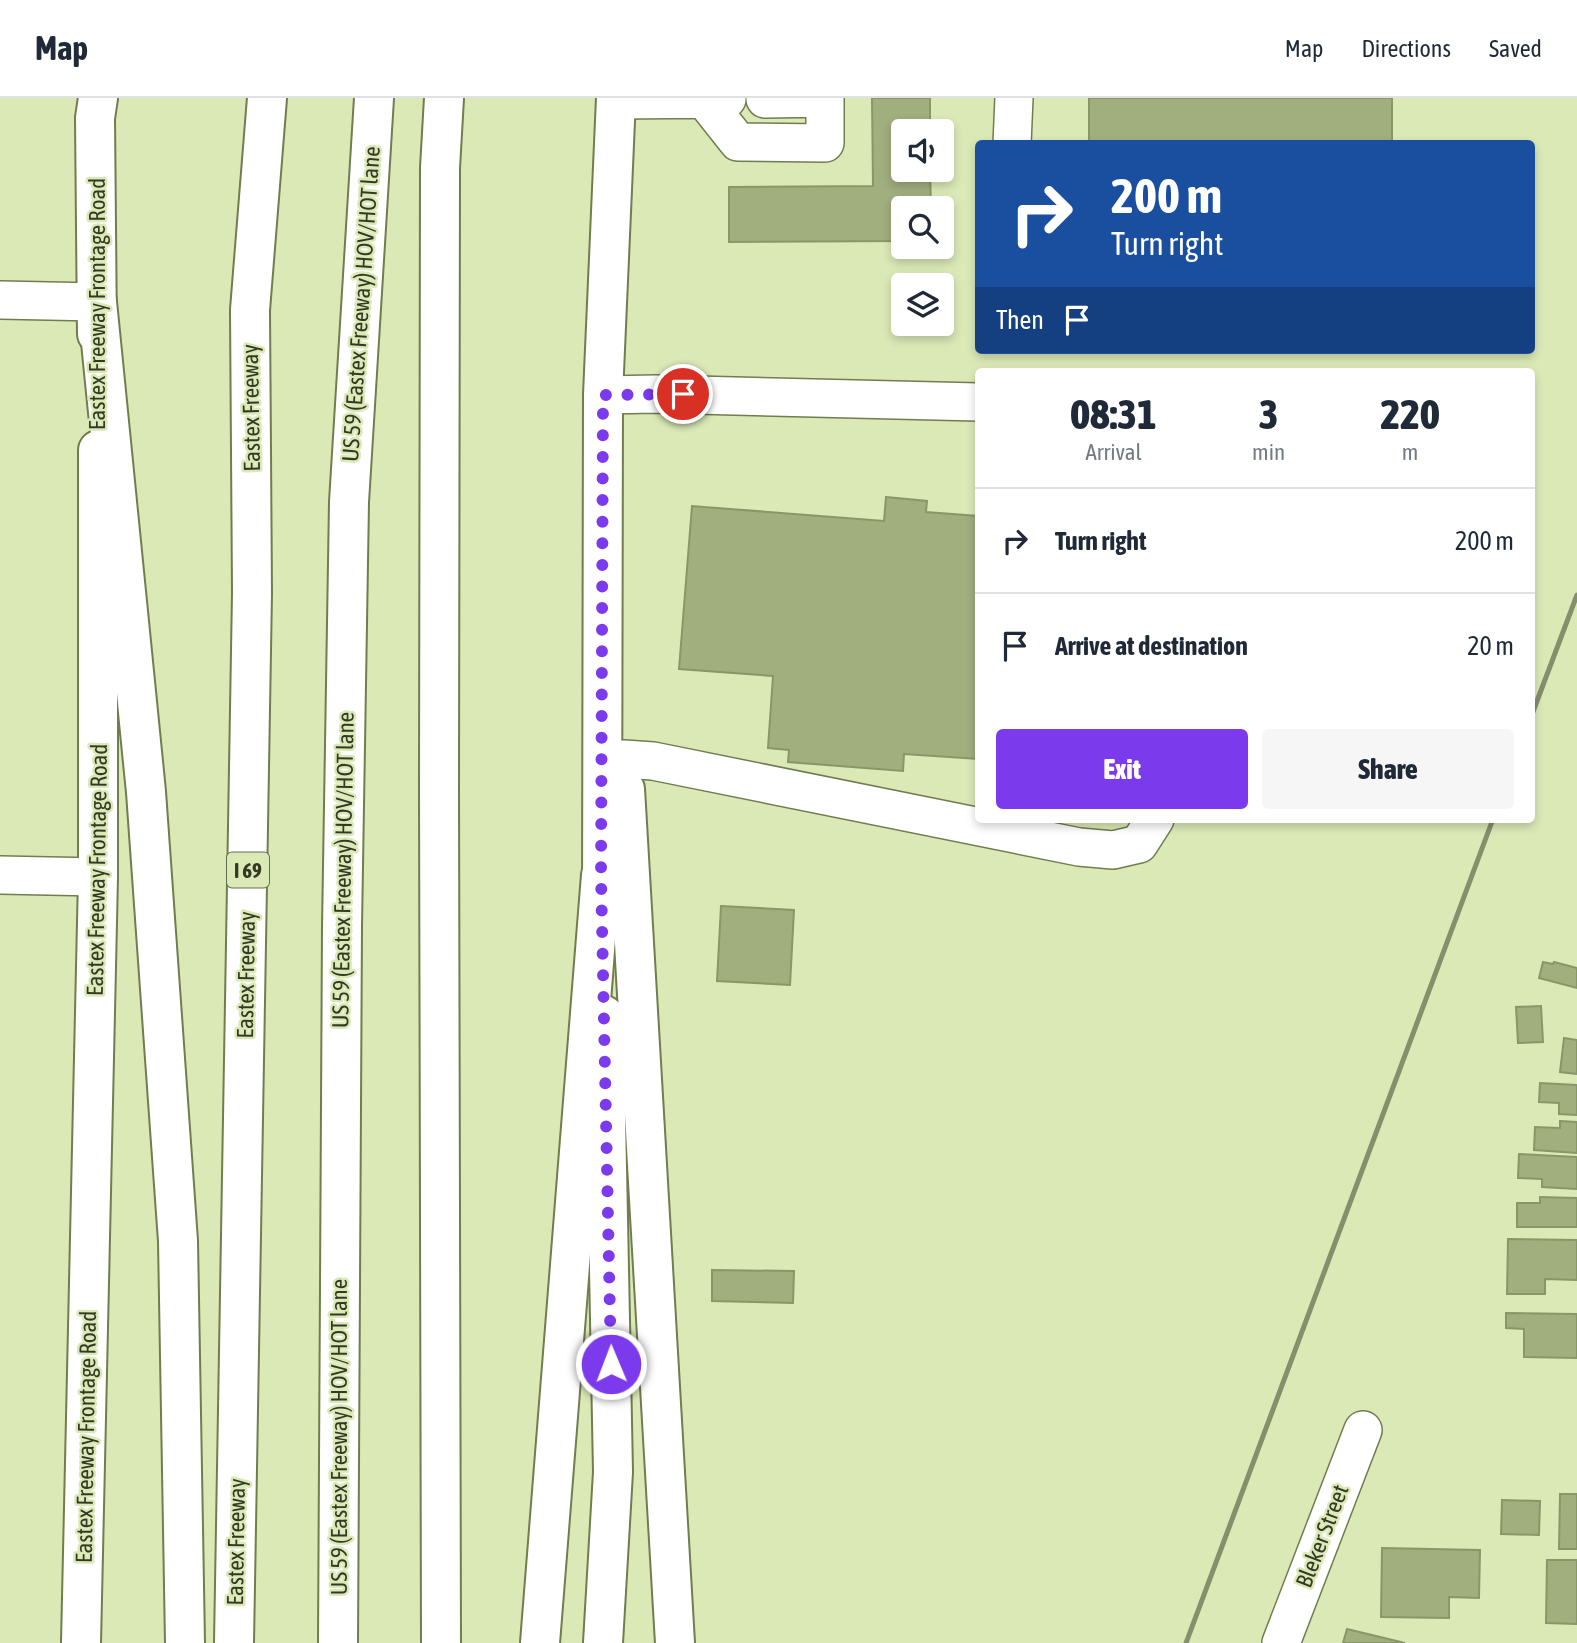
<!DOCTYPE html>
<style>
body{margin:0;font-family:"Asap Condensed",sans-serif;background:#f6f6f7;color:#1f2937;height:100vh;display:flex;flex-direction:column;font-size:26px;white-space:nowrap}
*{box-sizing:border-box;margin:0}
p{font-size:23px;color:#747a83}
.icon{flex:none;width:38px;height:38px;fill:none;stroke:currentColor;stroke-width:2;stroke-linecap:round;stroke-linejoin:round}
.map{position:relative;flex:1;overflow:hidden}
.sheet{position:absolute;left:975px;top:270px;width:560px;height:455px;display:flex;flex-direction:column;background:#fff;border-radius:7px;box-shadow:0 4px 10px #0003}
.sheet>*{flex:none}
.hud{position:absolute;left:975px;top:42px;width:560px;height:214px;border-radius:7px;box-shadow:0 4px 10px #0003;background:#1a4fa0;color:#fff;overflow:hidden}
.fabs{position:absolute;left:891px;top:21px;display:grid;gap:14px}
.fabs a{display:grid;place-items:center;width:63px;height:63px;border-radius:7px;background:#fff;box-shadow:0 4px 10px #0003;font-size:35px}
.pin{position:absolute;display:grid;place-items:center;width:60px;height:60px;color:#fff;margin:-30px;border:4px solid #fff;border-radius:50%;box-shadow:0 2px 7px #0007}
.me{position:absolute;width:77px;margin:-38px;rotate:359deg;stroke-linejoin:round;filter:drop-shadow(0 0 5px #0008)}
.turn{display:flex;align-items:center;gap:24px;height:147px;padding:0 21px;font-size:32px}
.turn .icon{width:91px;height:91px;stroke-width:2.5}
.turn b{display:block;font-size:49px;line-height:60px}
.then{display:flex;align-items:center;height:66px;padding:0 21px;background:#0003;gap:14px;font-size:26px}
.eta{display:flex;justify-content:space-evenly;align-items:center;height:119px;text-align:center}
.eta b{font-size:42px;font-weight:800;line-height:49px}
.button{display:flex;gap:14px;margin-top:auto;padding:14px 21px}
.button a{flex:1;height:80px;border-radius:7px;background:#7c3aed;color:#fff;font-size:28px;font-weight:800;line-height:80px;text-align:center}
.button a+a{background:#f6f6f7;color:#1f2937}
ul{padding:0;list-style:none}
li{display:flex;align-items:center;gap:21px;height:105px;padding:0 21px;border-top:2px solid #e0e1e3}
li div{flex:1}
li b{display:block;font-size:26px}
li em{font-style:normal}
header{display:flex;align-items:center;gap:42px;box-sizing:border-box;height:98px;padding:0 35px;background:#fff;border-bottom:2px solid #e0e1e3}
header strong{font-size:33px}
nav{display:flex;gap:38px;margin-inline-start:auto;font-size:24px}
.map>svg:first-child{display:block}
.building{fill:#a1ae7e;stroke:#8a9668;stroke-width:2}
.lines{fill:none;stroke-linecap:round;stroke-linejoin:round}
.minor-casing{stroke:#717c4f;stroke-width:40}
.major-casing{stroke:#717c4f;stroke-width:42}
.highway-casing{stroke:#717c4f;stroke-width:42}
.minor{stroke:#fff;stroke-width:37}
.major{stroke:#fff;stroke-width:38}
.highway{stroke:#fff;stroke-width:38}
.rail{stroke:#868f6c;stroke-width:5}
.route{stroke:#7c3aed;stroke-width:12;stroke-dasharray:0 21.6}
.labels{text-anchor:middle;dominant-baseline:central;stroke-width:5;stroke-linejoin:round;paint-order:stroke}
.shield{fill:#dbe9b7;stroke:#666e51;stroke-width:2}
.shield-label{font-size:21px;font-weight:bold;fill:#343925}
.street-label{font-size:23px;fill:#343925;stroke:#dbe9b7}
</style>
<header>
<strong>Map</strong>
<nav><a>Map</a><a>Directions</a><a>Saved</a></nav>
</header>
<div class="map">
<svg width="1577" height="1545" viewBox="0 0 1577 1545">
<rect width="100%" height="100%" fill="#dbe9b7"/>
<path class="building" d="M872 0H930V33H903V72H930L931 110H903V143L729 144V89L873 88Z
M1089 0H1392V46H1089Z
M886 399 927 403 926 414 978 418V661L904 656 903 673 788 664 789 652 768 650 773 578 679 571 692 408 884 423Z
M721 808 794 812 790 887 717 883Z
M1543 864 1553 866 1554 864 1577 870V890L1539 880Z
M1541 908 1543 944 1518 945 1516 909Z
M1564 940 1577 942V976L1560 974Z
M1540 985 1577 987V1017L1559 1016V1005L1539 1004Z
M1560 1023 1577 1024V1055L1534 1052 1535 1029 1560 1030Z
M1519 1056 1577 1059V1091L1542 1089V1081L1518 1080Z
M1540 1099 1577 1100V1129H1517V1105H1540Z
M1508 1141 1577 1142V1182L1545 1181V1196H1507Z
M712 1172 794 1173 793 1205 712 1203Z
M1506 1215 1577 1216V1260L1524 1259V1231L1506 1230Z
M1560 1396H1577V1451H1559Z
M1502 1402 1540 1403 1539 1437 1501 1436Z
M1382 1450 1480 1452 1479 1500 1449 1499V1520L1381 1519Z
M1547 1462H1577V1526L1546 1525Z
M1347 1531 1405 1545H1343Z"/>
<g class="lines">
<defs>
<path id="minor" d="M704 1 738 44 825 45V1
M765 1 825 0
M616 2 727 1
M1012 46 1014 0
M0 202 97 204
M603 297 656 296 978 304
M624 661 653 663 1079 749 1113 752 1139 746 1155 721
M0 777 98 779
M1281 1545 1363 1332"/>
<path id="major" d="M97 236 95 20 98 0
M625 691 675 1545
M602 812 603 297 616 0
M81 1545 98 779V352
M603 1545 613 1374 604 917"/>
<path id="highway" d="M97 204 146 694 178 1143 185 1545
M234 1545 252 495 250 212 267 0
M338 1545 342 829 349 404 374 0
M441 1545 439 691 440 70 444 0
M540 1545 601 777"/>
</defs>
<use href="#minor" class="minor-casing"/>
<use href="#major" class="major-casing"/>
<use href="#highway" class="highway-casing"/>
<use href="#minor" class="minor"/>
<use href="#major" class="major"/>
<use href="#highway" class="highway"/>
<path class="rail" d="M1531 619 1577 497
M1186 1545 1493 721"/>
</g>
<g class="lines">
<path class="route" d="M611 1266 601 777 603 297 683 296"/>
</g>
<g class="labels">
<rect class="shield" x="227" y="754.5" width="42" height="35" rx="5"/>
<g class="shield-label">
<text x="248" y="772">I 69</text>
</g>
<g class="street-label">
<text transform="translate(97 206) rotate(-90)">Eastex Freeway Frontage Road</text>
<text transform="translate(361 206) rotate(-86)">US 59 (Eastex Freeway) HOV/HOT lane</text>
<text transform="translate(251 310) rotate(-91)">Eastex Freeway</text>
<text transform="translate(97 772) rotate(-89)">Eastex Freeway Frontage Road</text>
<text transform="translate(343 772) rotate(-89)">US 59 (Eastex Freeway) HOV/HOT lane</text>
<text transform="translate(246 877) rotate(-89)">Eastex Freeway</text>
<text transform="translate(86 1339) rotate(-89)">Eastex Freeway Frontage Road</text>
<text transform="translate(339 1339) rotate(-90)">US 59 (Eastex Freeway) HOV/HOT lane</text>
<text transform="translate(1322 1438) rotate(-69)">Bleker Street</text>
<text transform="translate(236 1444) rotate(-89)">Eastex Freeway</text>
</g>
</g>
</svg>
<div class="fabs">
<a><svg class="icon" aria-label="sound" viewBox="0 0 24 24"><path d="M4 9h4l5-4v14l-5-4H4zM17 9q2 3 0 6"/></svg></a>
<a><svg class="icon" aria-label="search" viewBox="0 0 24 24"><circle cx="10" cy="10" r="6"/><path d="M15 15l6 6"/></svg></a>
<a><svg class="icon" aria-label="layers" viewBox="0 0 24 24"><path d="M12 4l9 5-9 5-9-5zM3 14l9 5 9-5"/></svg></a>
</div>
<div class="pin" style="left:683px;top:296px;background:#d93025"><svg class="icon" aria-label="arrive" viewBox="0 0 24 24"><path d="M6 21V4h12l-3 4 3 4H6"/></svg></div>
<svg class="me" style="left:611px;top:1266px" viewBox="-20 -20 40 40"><circle r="17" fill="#7c3aed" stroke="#fff" stroke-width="3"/><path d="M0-11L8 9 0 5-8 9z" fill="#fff"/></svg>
<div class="hud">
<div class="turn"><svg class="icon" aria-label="right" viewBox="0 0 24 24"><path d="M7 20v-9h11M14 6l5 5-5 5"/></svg><div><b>200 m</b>Turn right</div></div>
<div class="then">Then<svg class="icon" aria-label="arrive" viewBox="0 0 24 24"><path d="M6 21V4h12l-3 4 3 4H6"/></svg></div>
</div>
<section class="sheet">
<div class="eta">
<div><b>08:31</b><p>Arrival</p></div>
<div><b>3</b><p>min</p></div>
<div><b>220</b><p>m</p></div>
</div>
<ul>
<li><svg class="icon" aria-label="right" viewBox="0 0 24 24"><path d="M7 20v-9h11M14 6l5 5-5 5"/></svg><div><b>Turn right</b></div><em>200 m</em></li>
<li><svg class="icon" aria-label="arrive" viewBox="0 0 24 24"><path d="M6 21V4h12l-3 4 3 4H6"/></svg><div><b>Arrive at destination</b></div><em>20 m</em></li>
</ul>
<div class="button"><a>Exit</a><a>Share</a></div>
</section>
</div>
